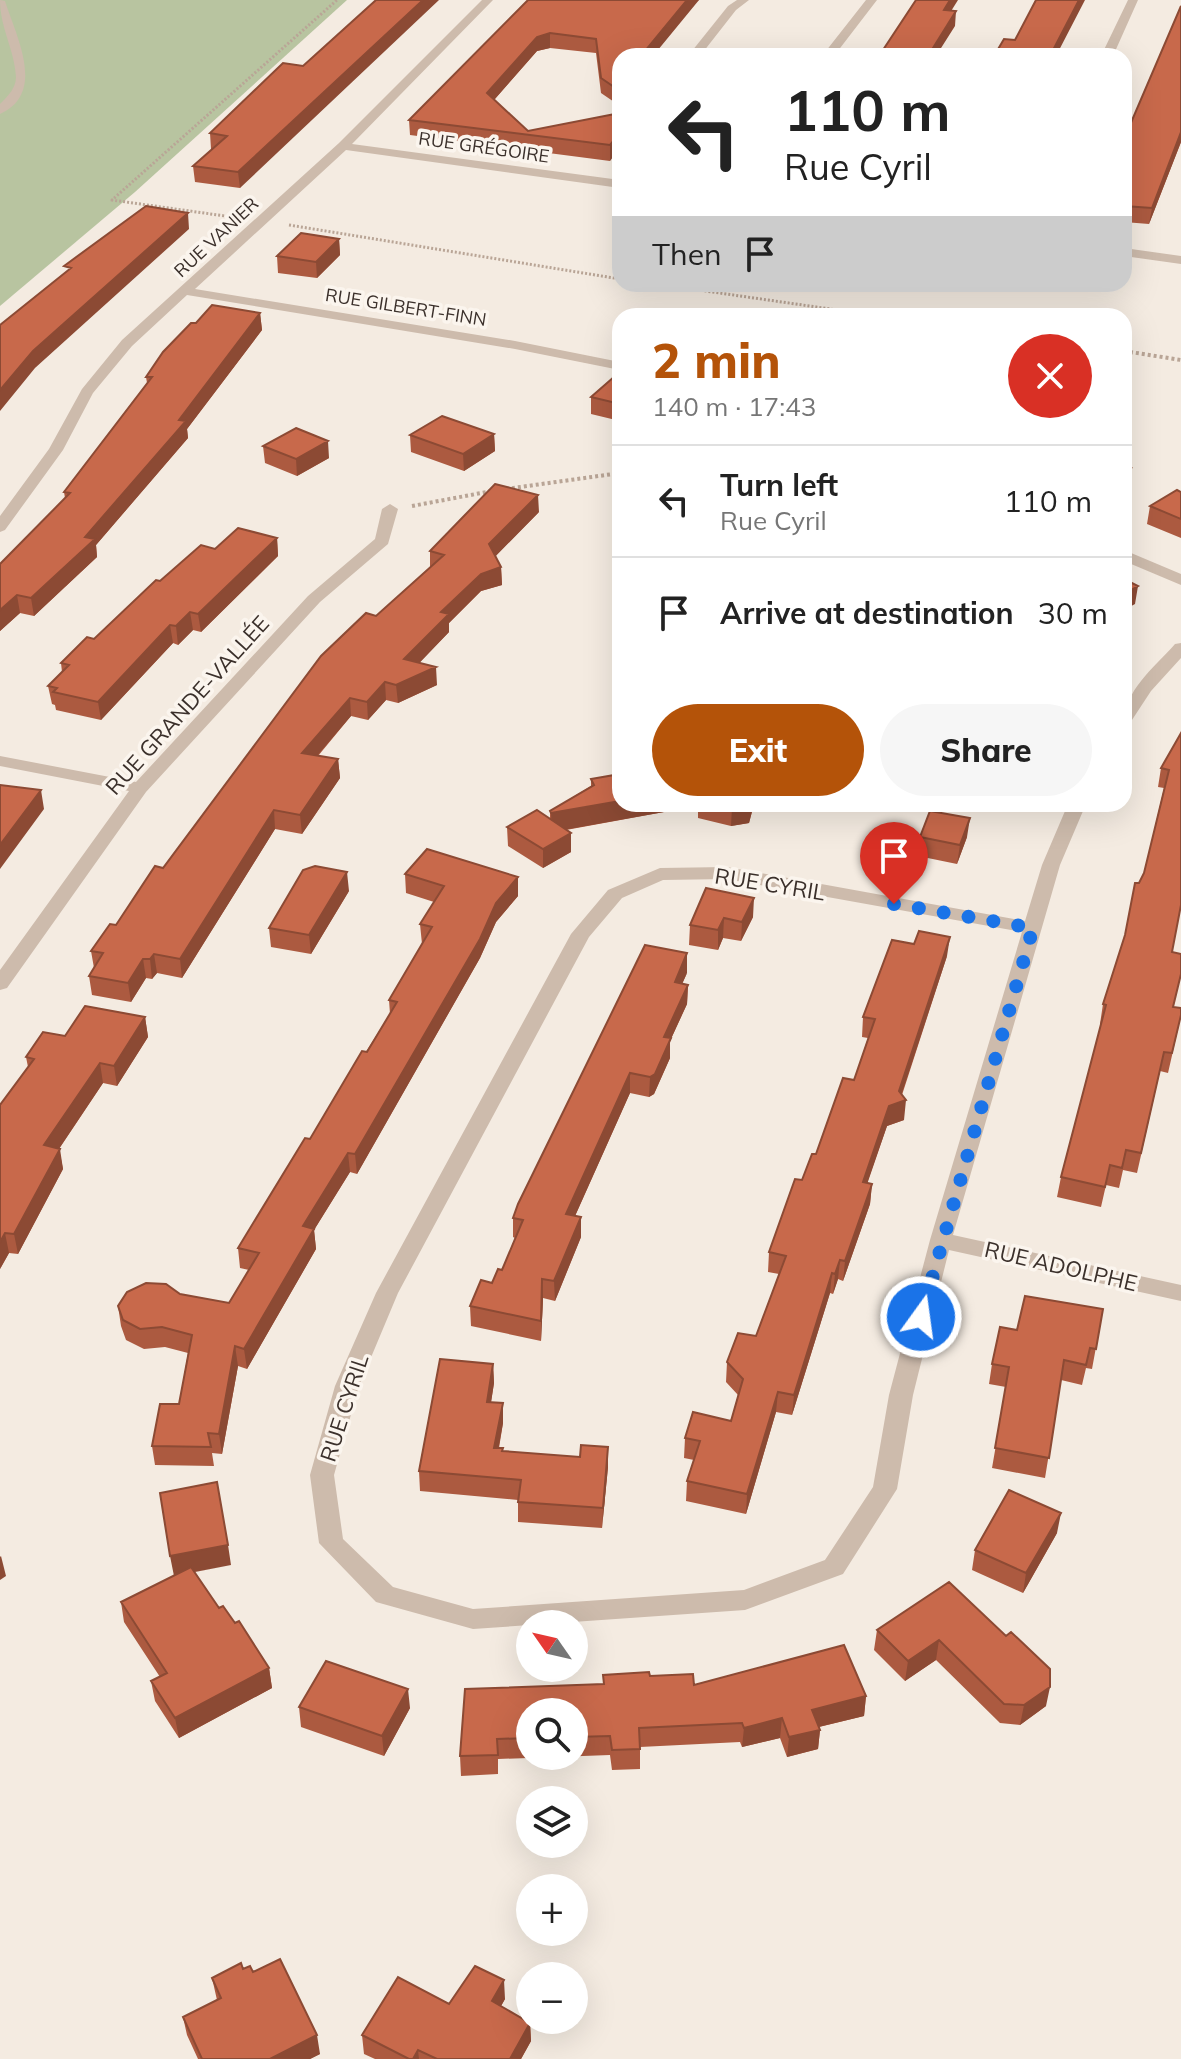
<!DOCTYPE html>
<meta charset="utf-8">
<style>
body{margin:0;font-family:Mulish,sans-serif;background:#f6f6f6;color:#222;height:100vh;display:flex;flex-direction:column;font-size:30px;white-space:nowrap}
*{box-sizing:border-box;margin:0}
p{font-size:26px;color:#767676}
.icon{flex:none;width:44px;height:44px;fill:none;stroke:currentColor;stroke-width:2;stroke-linecap:round;stroke-linejoin:round}
.map{position:relative;flex:1;overflow:hidden}
.panel{position:absolute;left:612px;top:308px;width:520px;height:504px;display:flex;flex-direction:column;background:#fff;border-radius:24px;box-shadow:0 8px 32px #0002}
.panel>*{flex:none}
.banner{position:absolute;left:612px;top:48px;width:520px;height:244px;border-radius:24px;box-shadow:0 8px 32px #0002;background:#fff;color:#222;overflow:hidden}
.needle{width:52px;rotate:304deg}
.tools{position:absolute;left:516px;top:1610px;display:grid;gap:16px}
.tools a{display:grid;place-items:center;width:72px;height:72px;border-radius:50%;background:#fff;box-shadow:0 8px 32px #0002;font-size:40px}
.pin{position:absolute;display:grid;place-items:center;width:68px;height:68px;color:#fff;margin:-82px -34px;border-radius:50% 50% 50% 0;rotate:-45deg;box-shadow:0 0 8px #0007}
.pin .icon{rotate:45deg}
.me{position:absolute;width:88px;margin:-44px;rotate:14deg;stroke-linejoin:round;filter:drop-shadow(0 0 6px #0008)}
.turn{display:flex;align-items:center;gap:28px;height:168px;padding:0 40px;font-size:36px}
.turn .icon{width:104px;height:104px;stroke-width:2.5}
.turn b{display:block;font-size:56px;line-height:68px}
.then{display:flex;align-items:center;height:76px;padding:0 40px;background:#0003;gap:16px;font-size:30px}
.round{display:grid;place-items:center;flex:none;width:84px;height:84px;border-radius:42px;background:#f6f6f6}
.overview{display:flex;align-items:center;justify-content:space-between;height:136px;padding:0 40px}
h1{font-size:48px;font-weight:800;line-height:60px;color:#b45309}
.cta{display:flex;gap:16px;margin-top:auto;padding:16px 40px}
.cta a{flex:1;height:92px;border-radius:48px;background:#b45309;color:#fff;font-size:32px;font-weight:800;line-height:92px;text-align:center}
.cta a+a{background:#f6f6f6;color:#222}
ul{padding:0;list-style:none}
li{display:flex;align-items:center;gap:24px;height:112px;padding:0 40px;border-top:2px solid #e0e0e0}
li div{flex:1}
li b{display:block;font-size:30px}
li em{font-style:normal}
.map>svg:first-child{display:block}
.green{fill:#b8c4a0}
.lines{fill:none;stroke-linecap:round;stroke-linejoin:round}
.path-far1{stroke:#b9a596;stroke-width:3;stroke-dasharray:2 2;stroke-linecap:butt}
.path{stroke:#b9a596;stroke-width:4;stroke-dasharray:3 3;stroke-linecap:butt}
.street{fill:#cdbbac;fill-rule:evenodd}
.wall{fill:#ac5a40;fill-rule:evenodd}
.shaded-wall{fill:#8c4a34}
.building{fill:#c8694b;stroke:#8c4a34;stroke-width:2}
.route{stroke:#1a73e8;stroke-width:14;stroke-dasharray:0 25.2}
.labels{text-anchor:middle;dominant-baseline:central;stroke-width:7;stroke-linejoin:round;paint-order:stroke}
.far-street-label{font-size:18px;fill:#3b302b;stroke:#fbf5ee}
.street-label{font-size:22px;fill:#3b302b;stroke:#fbf5ee}
</style>
<div class="map">
<svg width="1181" height="2059" viewBox="0 0 1181 2059">
<rect width="100%" height="100%" fill="#f4ebe1"/>
<path class="green" d="M0 0H347L135 192 0 306Z"/>
<g class="lines">
<path class="path-far1" d="M232 217 112 200 337 0
M289 225 620 279
M657 284 879 316
M822 308 824 316"/>
<path class="path" d="M1124 351 1181 360
M506 489 620 473
M412 506 492 491"/>
<path class="street" d="M0 0 5 1C16 36 47 93 0 114V104C8 96 16 88 16 77 15 51 0 28 0 0Z
M482 0H493L352 144 620 180V188L346 150 195 289 515 341 620 362V370L515 349 187 295 132 346 93 393 63 450 5 530 0 532V516L49 449 82 389 122 340 339 143Z
M737 0H749L736 10 700 56H688L728 6Z
M866 0H877L834 56H822Z
M1128 0H1138L1113 56H1101Z
M1124 248 1181 256V264L1124 256Z
M390 504 398 509 388 544 320 602 146 792 7 988 0 990V970L129 791 0 766V756L136 782 308 596 375 539 382 509Z
M1124 550 1181 574V585L1124 561Z
M1181 643V658L1151 691 1130 723 1124 724C1124 690 1153 669 1175 644Z
M1068 804H1086L1060 865 953 1235 1181 1285V1301L949 1250 913 1395 897 1489 843 1574 745 1610 473 1629 376 1602 319 1543 310 1475 335 1386 376 1293 571 934 608 890 660 868 727 867 1025 921 1042 865ZM727 879 1022 932 930 1240 889 1395 873 1487 825 1560 744 1590 473 1609 393 1587 343 1539 334 1475 359 1386 398 1293 589 937 622 898 663 880Z"/>
</g>
<path class="wall" d="M528 0H699L620 56V106L601 93 596 53 550 48 537 51 494 100 528 131 620 113 610 161 410 135 409 120Z
M1181 6V142L1149 224 1124 222V139Z
M283 63 240 188 195 182 193 166 213 149H211L210 133Z
M339 239 340 255 317 278 278 273 277 256Z
M260 313 262 330 187 429 188 438 96 545 97 557 34 616 20 613 0 631V564L65 498 64 492 147 383 146 377 196 323Z
M620 377V421L591 414V397Z
M494 434 495 451 464 471 411 452 410 435Z
M263 446 329 458 297 476 265 463Z
M1181 492V538L1147 524 1150 506Z
M539 512 495 556 501 567 502 585 481 591 449 623V632L419 663 437 685 398 703 386 700 368 720 351 716 318 756 338 759 340 778 302 834 275 829 182 978 157 973 152 979 146 978 131 1002 92 995 89 976 94 968 91 951 116 925 163 868 376 616 430 567V551Z
M277 538 278 556 201 632 193 630 178 645 173 643 101 720 56 710 55 705 52 704 48 686 62 672 61 663 94 639 160 581 215 549Z
M1181 733 1172 952 1174 1007 1181 1016 1168 1073 1160 1071 1137 1173 1123 1170 1119 1188 1106 1185 1101 1207 1057 1197 1061 1177 1101 1024H1100L1103 1004 1125 935 1139 883 1144 873 1164 788 1158 787 1161 768Z
M591 779 620 804H664V812L566 830 571 833V852L543 868 508 846 507 827 550 819V811L591 786Z
M698 804H754L749 823 731 826 698 818Z
M920 837H967L957 864 918 856Z
M405 874 518 877V896L496 922 480 958 357 1174 350 1172 314 1230 316 1249 247 1369 238 1366 222 1454 212 1453 214 1466 155 1465 152 1446 179 1404 188 1353 165 1347 144 1349 126 1340 121 1326 118 1306 180 1294 229 1303 249 1270 240 1268 238 1248 310 1139 390 1014 389 1000 422 944 420 924 434 902 406 893Z
M706 888 753 917 741 941 723 938 718 950 689 945 690 925Z
M349 891 311 954 271 947 269 928Z
M947 956 902 1095 904 1120 887 1126 867 1183 872 1184 870 1204 843 1281 838 1279 833 1294 830 1293 792 1415 776 1412 746 1514 686 1501 687 1481 694 1460 684 1458 685 1438 731 1421 738 1395 726 1382 727 1362 756 1336 779 1274 768 1272 769 1252 854 1080 868 1038 862 1037 863 1017Z
M687 973 682 984 688 985 687 1004 670 1041V1058L654 1094 649 1097 630 1093 575 1216 581 1217V1237L555 1301 543 1298 541 1341 471 1326 470 1306 492 1283 502 1270 515 1238 513 1237V1218Z
M145 1017 148 1037 117 1086 103 1083 59 1149 63 1169 18 1254 9 1253 0 1269 28 1067 26 1057 65 1036Z
M1103 1309 1092 1369 1086 1368 1082 1385 1061 1380 1045 1478 992 1468 1006 1387 989 1384 992 1364 1017 1330Z
M493 1364 494 1383 491 1402 503 1403V1423L499 1448 503 1451 580 1457 608 1447V1467L602 1528 518 1522V1500L420 1491 419 1471Z
M1057 1533 1023 1593 972 1570 975 1550Z
M231 1565 194 1572 219 1608 269 1668 272 1688 179 1738 155 1701 151 1681 160 1677 124 1622 121 1602 174 1576Z
M949 1582 1046 1706 1020 1725 1000 1723 936 1660 905 1681 874 1650 877 1630Z
M844 1645 866 1696 864 1716 819 1727 820 1730 818 1749 787 1757 780 1738 742 1747 740 1742 640 1747V1769L612 1770 610 1755 498 1759V1774L461 1776 460 1756 465 1689 603 1684V1675L649 1672 650 1676 693 1674 694 1685ZM530 1712H574V1756H530Z
M299 1707 410 1708 384 1756 301 1727Z
M243 1969 253 1972 320 2054 310 2059H198L187 2035 183 2017 217 2000 212 1978Z
M505 1999 501 2006 530 2023 531 2041 521 2059H375L364 2054 362 2035 449 2004Z"/>
<path class="shaded-wall" d="M423 0H439L240 188 238 172Z
M687 0H699L653 56H641Z
M950 0H958L943 24 944 10Z
M1079 0H1085L1056 56H1050Z
M956 11 955 26 936 56H928Z
M550 33V48L537 51 487 108V93L537 37Z
M1181 132V142L1149 224 1152 208Z
M620 133V148L610 161V145Z
M188 213 189 229 35 368 0 411V390L33 351Z
M339 239 340 255 317 278 316 262Z
M260 313 262 330 187 429 188 438 96 545 97 557 34 616 31 598 85 537 179 420Z
M494 434 495 451 464 471 463 454Z
M328 441 329 458 297 476 296 459Z
M1131 468 1128 486 1124 488V473Z
M538 495 539 512 490 562 489 544Z
M277 538 278 556 201 632 198 614Z
M501 567 502 585 481 591 449 623V632L405 678 404 659 441 612 481 574Z
M1138 586 1135 604 1124 610V594Z
M17 595 20 613 0 631V610Z
M190 612 193 630 178 645 176 626Z
M170 625 173 643 101 720 98 702Z
M436 667 437 685 398 703 396 685Z
M385 682 386 700 368 720 367 702Z
M350 698 351 716 304 771 302 753Z
M338 759 340 778 302 834 300 815Z
M41 790 44 809 0 869V845Z
M620 801V804H664V812L552 832 551 813Z
M754 804 749 823 731 826 732 807Z
M274 810 275 829 182 978 180 959Z
M970 818 967 837 957 864 960 845Z
M571 833V852L543 868V849Z
M347 872 349 891 311 954 309 935Z
M518 877V896L496 922 480 958 357 1174 355 1154 496 903Z
M754 898 753 917 741 941 742 922Z
M724 918 723 938 718 950V930Z
M950 937 947 956 899 1102 906 1100 904 1120 887 1126 861 1202 863 1182 889 1106 899 1091Z
M687 953V973L674 1002 675 982Z
M154 954 157 973 152 979 150 959Z
M143 959 146 978 131 1002 128 983Z
M688 985 687 1004 670 1041V1058L654 1094 649 1097 650 1077 664 1037Z
M145 1017 148 1037 117 1086 114 1066Z
M100 1063 103 1083 48 1165 44 1145Z
M630 1073V1093L567 1234 566 1214Z
M60 1149 63 1169 18 1254 14 1234Z
M348 1153 350 1172 314 1230 316 1249 247 1369 244 1349 303 1226Z
M872 1184 870 1204 843 1281 845 1261Z
M581 1217V1237L555 1301 554 1281Z
M5 1233 9 1253 0 1269V1242Z
M840 1260 838 1279 833 1294 835 1274Z
M832 1273 830 1293 792 1415 794 1395Z
M542 1279 543 1298 541 1341V1321Z
M235 1346 238 1366 222 1454 219 1434Z
M493 1364 494 1383 488 1422 487 1402Z
M778 1392 776 1412 746 1514 747 1494Z
M503 1403V1423L495 1467 494 1448Z
M608 1447V1467L602 1528 603 1508Z
M1061 1513 1057 1533 1023 1593 1026 1573Z
M228 1545 231 1565 174 1576 170 1556Z
M1 1556 6 1576 0 1580V1557Z
M939 1640 936 1660 905 1681 908 1661Z
M269 1668 272 1688 179 1738 175 1718Z
M1050 1687 1046 1706 1020 1725 1024 1705Z
M408 1689 410 1708 384 1756 382 1736Z
M866 1696 864 1716 810 1729 812 1710Z
M782 1718 780 1738 742 1747 744 1728Z
M820 1730 818 1749 787 1757 789 1737Z
M504 1980 505 1999 493 2020 492 2001Z
M530 2023 531 2041 521 2059H510Z
M317 2035 320 2054 310 2059H270Z
M418 2050 419 2059H413Z"/>
<path class="building" d="M376 0H423L238 172 193 166 227 136 210 133 283 63 303 66Z
M528 0H687L641 56H620V91L601 78 596 39 550 33 537 37 487 93 528 131 620 113V133L610 145 409 120Z
M916 0H950L944 10 956 11 928 56H879Z
M1036 0H1079L1050 56H994L1004 39 1015 40Z
M1181 6V132L1152 208 1124 206V139Z
M146 206 188 213 33 351 0 390V325L71 268 64 266Z
M301 233 339 239 316 262 277 256Z
M212 305 260 313 179 420 186 421 85 537 95 539 31 598 17 595 0 610V564L70 493 64 492 152 377H146L163 352 191 323H196Z
M615 376 620 377V404L591 397Z
M442 416 494 434 463 454 410 435Z
M296 428 328 441 296 459 263 446Z
M1124 465 1131 468 1124 473Z
M495 484 538 495 489 544 501 567 481 574 441 612 449 614 404 659 436 667 396 685 385 682 367 702 350 698 302 753 338 759 300 815 274 810 180 959 154 954 150 959H143L128 983 89 976 103 953 91 951 110 924 116 925 155 866 163 868 321 656 366 613 376 616 444 555 430 551Z
M1177 490 1181 492V519L1150 506Z
M238 528 277 538 198 614 190 612 176 626 170 625 98 702 53 692 57 688 48 686 69 665 61 663 87 637 94 639 156 580 160 581 201 545 215 549Z
M1124 579 1138 586 1124 594Z
M1181 733V905L1172 952 1181 954V974L1173 1007 1181 1008V1015L1172 1053 1164 1052 1141 1153 1126 1150 1122 1168 1110 1165 1105 1187 1061 1177 1106 1005 1103 1004 1125 935 1135 883H1139L1144 873 1169 770 1161 768Z
M620 774V801L551 813 550 811 594 785 591 779Z
M0 785 41 790 0 845Z
M719 804H750L732 807Z
M537 810 571 833 543 849 507 827Z
M930 811 970 818 960 845 920 837Z
M427 849 518 877 496 903 480 939 355 1154 348 1153 303 1226 314 1229 244 1349 235 1346 219 1434 208 1433 211 1447 152 1446 160 1404H179L192 1335 162 1327 140 1329 123 1320 118 1306 127 1292 146 1283 166 1284 180 1294 229 1303 259 1253 238 1248 305 1138 310 1139 362 1051 367 1052 397 1002 389 1000 432 927 420 924 444 886 405 874Z
M315 866 347 872 309 935 269 928 303 870Z
M706 888 754 898 742 922 724 918 718 930 690 925Z
M919 931 950 937 899 1091 906 1100 889 1106 863 1182 872 1184 845 1261 840 1260 835 1274 832 1273 794 1395 778 1392 747 1494 687 1481 700 1441 685 1438 693 1412 731 1421 743 1379 727 1362 738 1333 756 1336 786 1256 769 1252 795 1179 802 1180 812 1154H816L843 1078 854 1080 875 1019 863 1017 892 940 914 944Z
M645 945 687 953 675 982 688 985 664 1037 671 1038 655 1074 650 1077 630 1073 566 1214 581 1217 554 1281 542 1279 541 1321 470 1306 481 1280 492 1283 498 1269 502 1270 523 1220 513 1218 518 1204Z
M85 1006 145 1017 114 1066 100 1063 44 1145 60 1149 14 1234 5 1233 0 1242V1105L34 1059 26 1057 43 1032 65 1036Z
M1025 1296 1103 1309 1096 1349 1090 1348 1086 1365 1064 1360 1049 1458 995 1448 1009 1367 992 1364 1000 1327 1017 1330Z
M440 1359 493 1364 487 1402 503 1403 494 1448H503L502 1451 580 1457 581 1445 608 1447 603 1508 518 1502 521 1480 419 1471Z
M217 1482 228 1545 170 1556 160 1493Z
M1009 1490 1061 1513 1026 1573 975 1550Z
M191 1567 219 1608 223 1606 235 1623 239 1621 269 1668 175 1718 151 1681 167 1673 121 1602Z
M949 1582 1006 1636 1011 1632 1050 1669V1687L1024 1705 1004 1704 939 1640 908 1661 877 1630Z
M844 1645 866 1696 812 1710 820 1730 789 1737 782 1718 744 1728 742 1723 639 1728 640 1749 612 1750 610 1736 574 1737V1712H530V1738L497 1739 498 1755 460 1756 465 1689 604 1684 603 1675 649 1672 650 1676 693 1674 694 1685Z
M326 1661 408 1689 382 1736 299 1707Z
M280 1959 317 2035 270 2059H202L183 2017 221 1998 212 1978 241 1963 243 1969 250 1966 253 1972Z
M475 1966 504 1980 492 2001 530 2023 510 2059H437L418 2050 413 2059H409L362 2035 398 1977 449 2004Z"/>
<g class="lines">
<path class="route" d="M894 904 1033 928 921 1317"/>
</g>
<g class="labels">
<g class="far-street-label">
<text transform="translate(484 147) rotate(8)">RUE GRÉGOIRE</text>
<text transform="translate(216 237) rotate(-43)">RUE VANIER</text>
<text transform="translate(406 307) rotate(9)">RUE GILBERT-FINN</text>
</g>
<g class="street-label">
<text transform="translate(187 705) rotate(-48)">RUE GRANDE-VALLÉE</text>
<text transform="translate(770 884) rotate(9)">RUE CYRIL</text>
<text transform="translate(1061 1266) rotate(13)">RUE ADOLPHE</text>
<text transform="translate(344 1408) rotate(-72)">RUE CYRIL</text>
</g>
</g>
</svg>
<div class="tools">
<a><svg class="needle" viewBox="-14 -14 28 28"><path d="M0-13l5 13h-10z" fill="#e53935"/><path d="M0 13l5-13h-10z" fill="#767676"/></svg></a>
<a><svg class="icon" aria-label="search" viewBox="0 0 24 24"><circle cx="10" cy="10" r="6"/><path d="M15 15l6 6"/></svg></a>
<a><svg class="icon" aria-label="layers" viewBox="0 0 24 24"><path d="M12 4l9 5-9 5-9-5zM3 14l9 5 9-5"/></svg></a>
<a>+</a>
<a>−</a>
</div>
<div class="pin" style="left:894px;top:904px;background:#d93025"><svg class="icon" aria-label="arrive" viewBox="0 0 24 24"><path d="M6 21V4h12l-3 4 3 4H6"/></svg></div>
<svg class="me" style="left:921px;top:1317px" viewBox="-20 -20 40 40"><circle r="17" fill="#1a73e8" stroke="#fff" stroke-width="3"/><path d="M0-11L8 9 0 5-8 9z" fill="#fff"/></svg>
<div class="banner">
<div class="turn"><svg class="icon" aria-label="left" viewBox="0 0 24 24"><path d="M17 20v-9H6M10 6l-5 5 5 5"/></svg><div><b>110 m</b>Rue Cyril</div></div>
<div class="then">Then<svg class="icon" aria-label="arrive" viewBox="0 0 24 24"><path d="M6 21V4h12l-3 4 3 4H6"/></svg></div>
</div>
<section class="panel">
<div class="overview"><div><h1>2 min</h1><p>140 m · 17:43</p></div><a class="round" style="background:#d93025;color:#fff"><svg class="icon" aria-label="close" viewBox="0 0 24 24"><path d="M6 6l12 12M18 6L6 18"/></svg></a></div>
<ul>
<li><svg class="icon" aria-label="left" viewBox="0 0 24 24"><path d="M17 20v-9H6M10 6l-5 5 5 5"/></svg><div><b>Turn left</b><p>Rue Cyril</p></div><em>110 m</em></li>
<li><svg class="icon" aria-label="arrive" viewBox="0 0 24 24"><path d="M6 21V4h12l-3 4 3 4H6"/></svg><div><b>Arrive at destination</b></div><em>30 m</em></li>
</ul>
<div class="cta"><a>Exit</a><a>Share</a></div>
</section>
</div>
